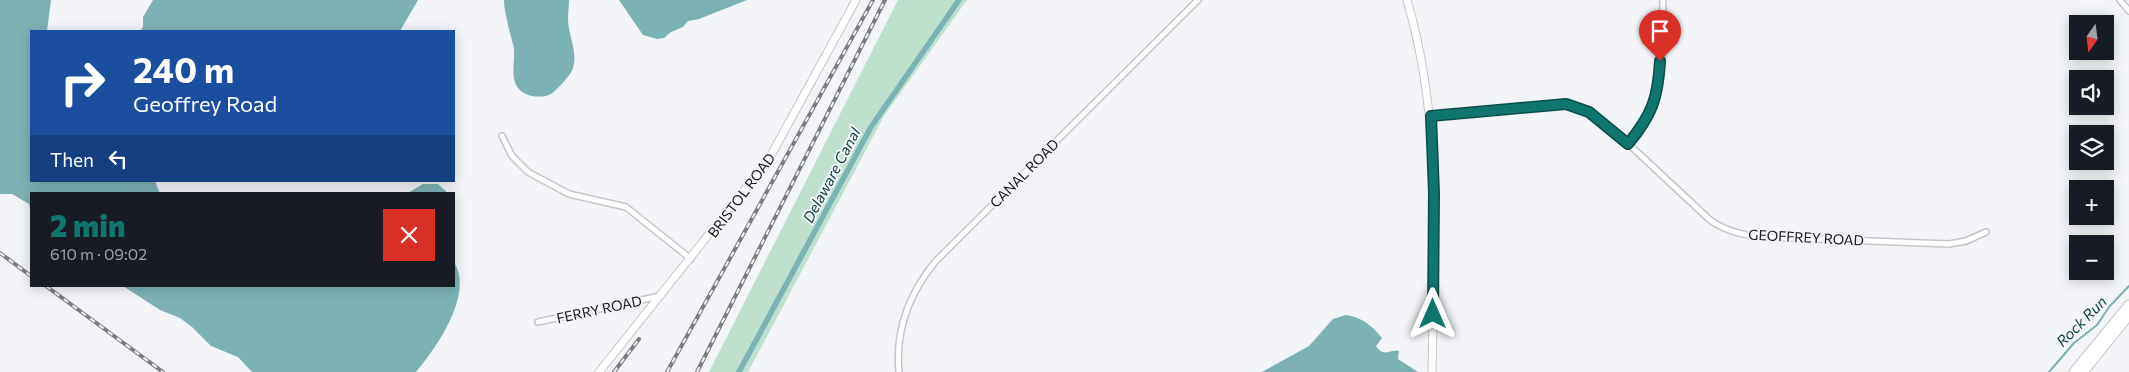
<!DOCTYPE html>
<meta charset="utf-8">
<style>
body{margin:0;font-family:Commissioner,sans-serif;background:#242831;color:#f1f3f6;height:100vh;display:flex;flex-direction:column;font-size:19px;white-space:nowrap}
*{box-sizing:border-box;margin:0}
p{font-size:16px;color:#9ea1a6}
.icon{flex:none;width:28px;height:28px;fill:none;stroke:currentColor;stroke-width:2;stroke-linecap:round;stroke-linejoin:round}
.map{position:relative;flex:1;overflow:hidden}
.details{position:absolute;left:30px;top:192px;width:425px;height:95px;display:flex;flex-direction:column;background:#171b24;border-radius:0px;box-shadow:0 2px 12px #0003}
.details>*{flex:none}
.banner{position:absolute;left:30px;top:30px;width:425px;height:152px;border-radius:0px;box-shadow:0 2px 12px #0003;background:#1a4fa0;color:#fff;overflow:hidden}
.needle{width:32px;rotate:194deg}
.controls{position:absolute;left:2069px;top:15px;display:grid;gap:10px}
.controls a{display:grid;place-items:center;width:45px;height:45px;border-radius:0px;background:#171b24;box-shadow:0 2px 12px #0003;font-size:25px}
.pin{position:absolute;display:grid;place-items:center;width:42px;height:42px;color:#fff;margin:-51px -21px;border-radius:50% 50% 50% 0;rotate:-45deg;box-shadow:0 0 5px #0007}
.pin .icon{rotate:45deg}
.me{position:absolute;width:55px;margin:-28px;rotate:0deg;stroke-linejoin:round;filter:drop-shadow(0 0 4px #0008)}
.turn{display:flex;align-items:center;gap:18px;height:105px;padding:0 20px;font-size:22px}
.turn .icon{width:65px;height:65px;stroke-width:2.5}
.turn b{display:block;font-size:35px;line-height:42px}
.then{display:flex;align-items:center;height:48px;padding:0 20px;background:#0003;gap:10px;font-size:19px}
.round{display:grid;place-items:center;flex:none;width:52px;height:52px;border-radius:0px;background:#242831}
.summary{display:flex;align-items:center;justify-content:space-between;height:85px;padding:0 20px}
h1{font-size:30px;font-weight:800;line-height:38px;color:#0f766e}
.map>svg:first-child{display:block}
.green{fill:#bee0cc}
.water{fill:#7db2b5}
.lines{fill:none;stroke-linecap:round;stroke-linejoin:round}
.stream{stroke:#7db2b5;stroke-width:2}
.canal{stroke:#7db2b5;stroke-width:5.5}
.minor-casing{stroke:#c4c6c9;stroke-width:8}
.secondary-casing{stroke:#c4c6c9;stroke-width:9}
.motorway-casing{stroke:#c4c6c9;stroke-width:11}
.minor{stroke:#fff;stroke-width:5}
.secondary{stroke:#fff;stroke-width:7}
.motorway{stroke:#fff;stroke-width:9}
.rail-casing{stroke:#7b7c7e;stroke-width:4}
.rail{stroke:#f2f4f7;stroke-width:2;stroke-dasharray:5.5;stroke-linecap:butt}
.route-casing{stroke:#0a4d48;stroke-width:12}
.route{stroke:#0f766e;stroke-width:9}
.labels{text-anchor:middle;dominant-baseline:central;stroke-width:4;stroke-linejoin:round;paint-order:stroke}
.street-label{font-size:14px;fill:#161617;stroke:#f2f4f7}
.water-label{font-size:15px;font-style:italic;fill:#093e40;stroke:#f2f4f7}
</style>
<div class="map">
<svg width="2129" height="372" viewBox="0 0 2129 372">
<rect width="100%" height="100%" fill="#f2f4f7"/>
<path class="green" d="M898 0H967L884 116 748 372H709Z"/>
<path class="water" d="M0 0H51L47 31H31V181H155L160 194H31V210L29 204 12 194H0Z
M153 0H418L400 31H140L143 27V17Z
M504 0H569C569 6 568 13 568 19 568 35 578 52 573 68 571 75 557 90 551 94 546 97 538 97 532 96 503 89 518 60 513 44 510 33 504 11 504 0Z
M619 0H747L699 19 688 21 683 27 671 32 664 38 657 39 643 35Z
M423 184H438L449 194H406Z
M454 262C474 294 437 347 416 372H252L238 357 211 346 192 327 180 318 160 310 123 286H454Z
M1346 315C1361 317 1373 326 1382 338L1376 346C1384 358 1389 349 1399 351L1398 359 1418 372H1262L1309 346 1333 319Z"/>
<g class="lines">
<path class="stream" d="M2049 372 2074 343 2097 325 2109 307 2129 286"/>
<path class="canal" d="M739 372 871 127 959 0"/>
<defs>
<path id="minor" d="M2120 0 2129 11
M1431 117 1558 104 1581 108 1596 116 1620 136 1710 220C1727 232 1744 235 1764 237L1949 244 1966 241 1986 232
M502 136 512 156 528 172 569 194 626 207 691 259
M1628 144C1637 133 1647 122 1653 109 1665 79 1662 33 1663 0
M538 322 660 296
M899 372C895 330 909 294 935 262L1198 0"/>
<path id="secondary" d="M1407 0C1443 122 1434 247 1432 372
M599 372 769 159 856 0"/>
<path id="motorway" d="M2074 372 2129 305
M2083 372 2129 315"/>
</defs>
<use href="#minor" class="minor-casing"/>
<use href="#secondary" class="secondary-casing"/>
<use href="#motorway" class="motorway-casing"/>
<use href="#minor" class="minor"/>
<use href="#secondary" class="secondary"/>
<use href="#motorway" class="motorway"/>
<defs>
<path id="rail" d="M0 253 31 276
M46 286 163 372
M614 372 639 339
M667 372 873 0
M697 372 885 0"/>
</defs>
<use href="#rail" class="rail-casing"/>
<use href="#rail" class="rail"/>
</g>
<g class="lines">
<defs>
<path id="route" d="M1433 314 1434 193 1431 116 1566 104 1589 112 1628 144C1652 115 1658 98 1660 61"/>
</defs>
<use href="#route" class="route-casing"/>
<use href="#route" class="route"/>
</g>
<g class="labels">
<g class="street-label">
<text transform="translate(1024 173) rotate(-45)">CANAL ROAD</text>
<text transform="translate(741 195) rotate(-53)">BRISTOL ROAD</text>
<text transform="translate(1806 237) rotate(3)">GEOFFREY ROAD</text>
<text transform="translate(599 309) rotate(-12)">FERRY ROAD</text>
</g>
<g class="water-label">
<text transform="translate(831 175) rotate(-62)">Delaware Canal</text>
<text transform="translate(2081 321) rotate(-45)">Rock Run</text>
</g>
</g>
</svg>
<div class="controls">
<a><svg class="needle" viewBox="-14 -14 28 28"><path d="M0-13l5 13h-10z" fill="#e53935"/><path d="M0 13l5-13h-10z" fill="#9ea1a6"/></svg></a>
<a><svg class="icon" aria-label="sound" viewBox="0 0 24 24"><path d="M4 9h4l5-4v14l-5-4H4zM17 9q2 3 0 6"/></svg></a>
<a><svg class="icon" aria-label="layers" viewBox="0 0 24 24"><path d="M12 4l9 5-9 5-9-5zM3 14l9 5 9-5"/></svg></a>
<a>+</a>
<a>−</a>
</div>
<div class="pin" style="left:1660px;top:61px;background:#d93025"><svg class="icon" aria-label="arrive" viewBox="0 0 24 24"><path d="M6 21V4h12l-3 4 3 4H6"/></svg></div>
<svg class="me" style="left:1433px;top:314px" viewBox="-20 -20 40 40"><path d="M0-17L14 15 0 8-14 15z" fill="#0f766e" stroke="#fff" stroke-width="4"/></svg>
<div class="banner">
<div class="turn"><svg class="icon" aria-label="right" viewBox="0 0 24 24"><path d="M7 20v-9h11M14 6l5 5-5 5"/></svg><div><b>240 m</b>Geoffrey Road</div></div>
<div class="then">Then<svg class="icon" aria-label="left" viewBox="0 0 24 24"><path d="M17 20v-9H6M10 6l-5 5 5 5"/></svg></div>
</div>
<section class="details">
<div class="summary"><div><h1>2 min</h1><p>610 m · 09:02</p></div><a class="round" style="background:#d93025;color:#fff"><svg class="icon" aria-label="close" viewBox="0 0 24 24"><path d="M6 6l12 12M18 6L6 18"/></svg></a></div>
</section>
</div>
